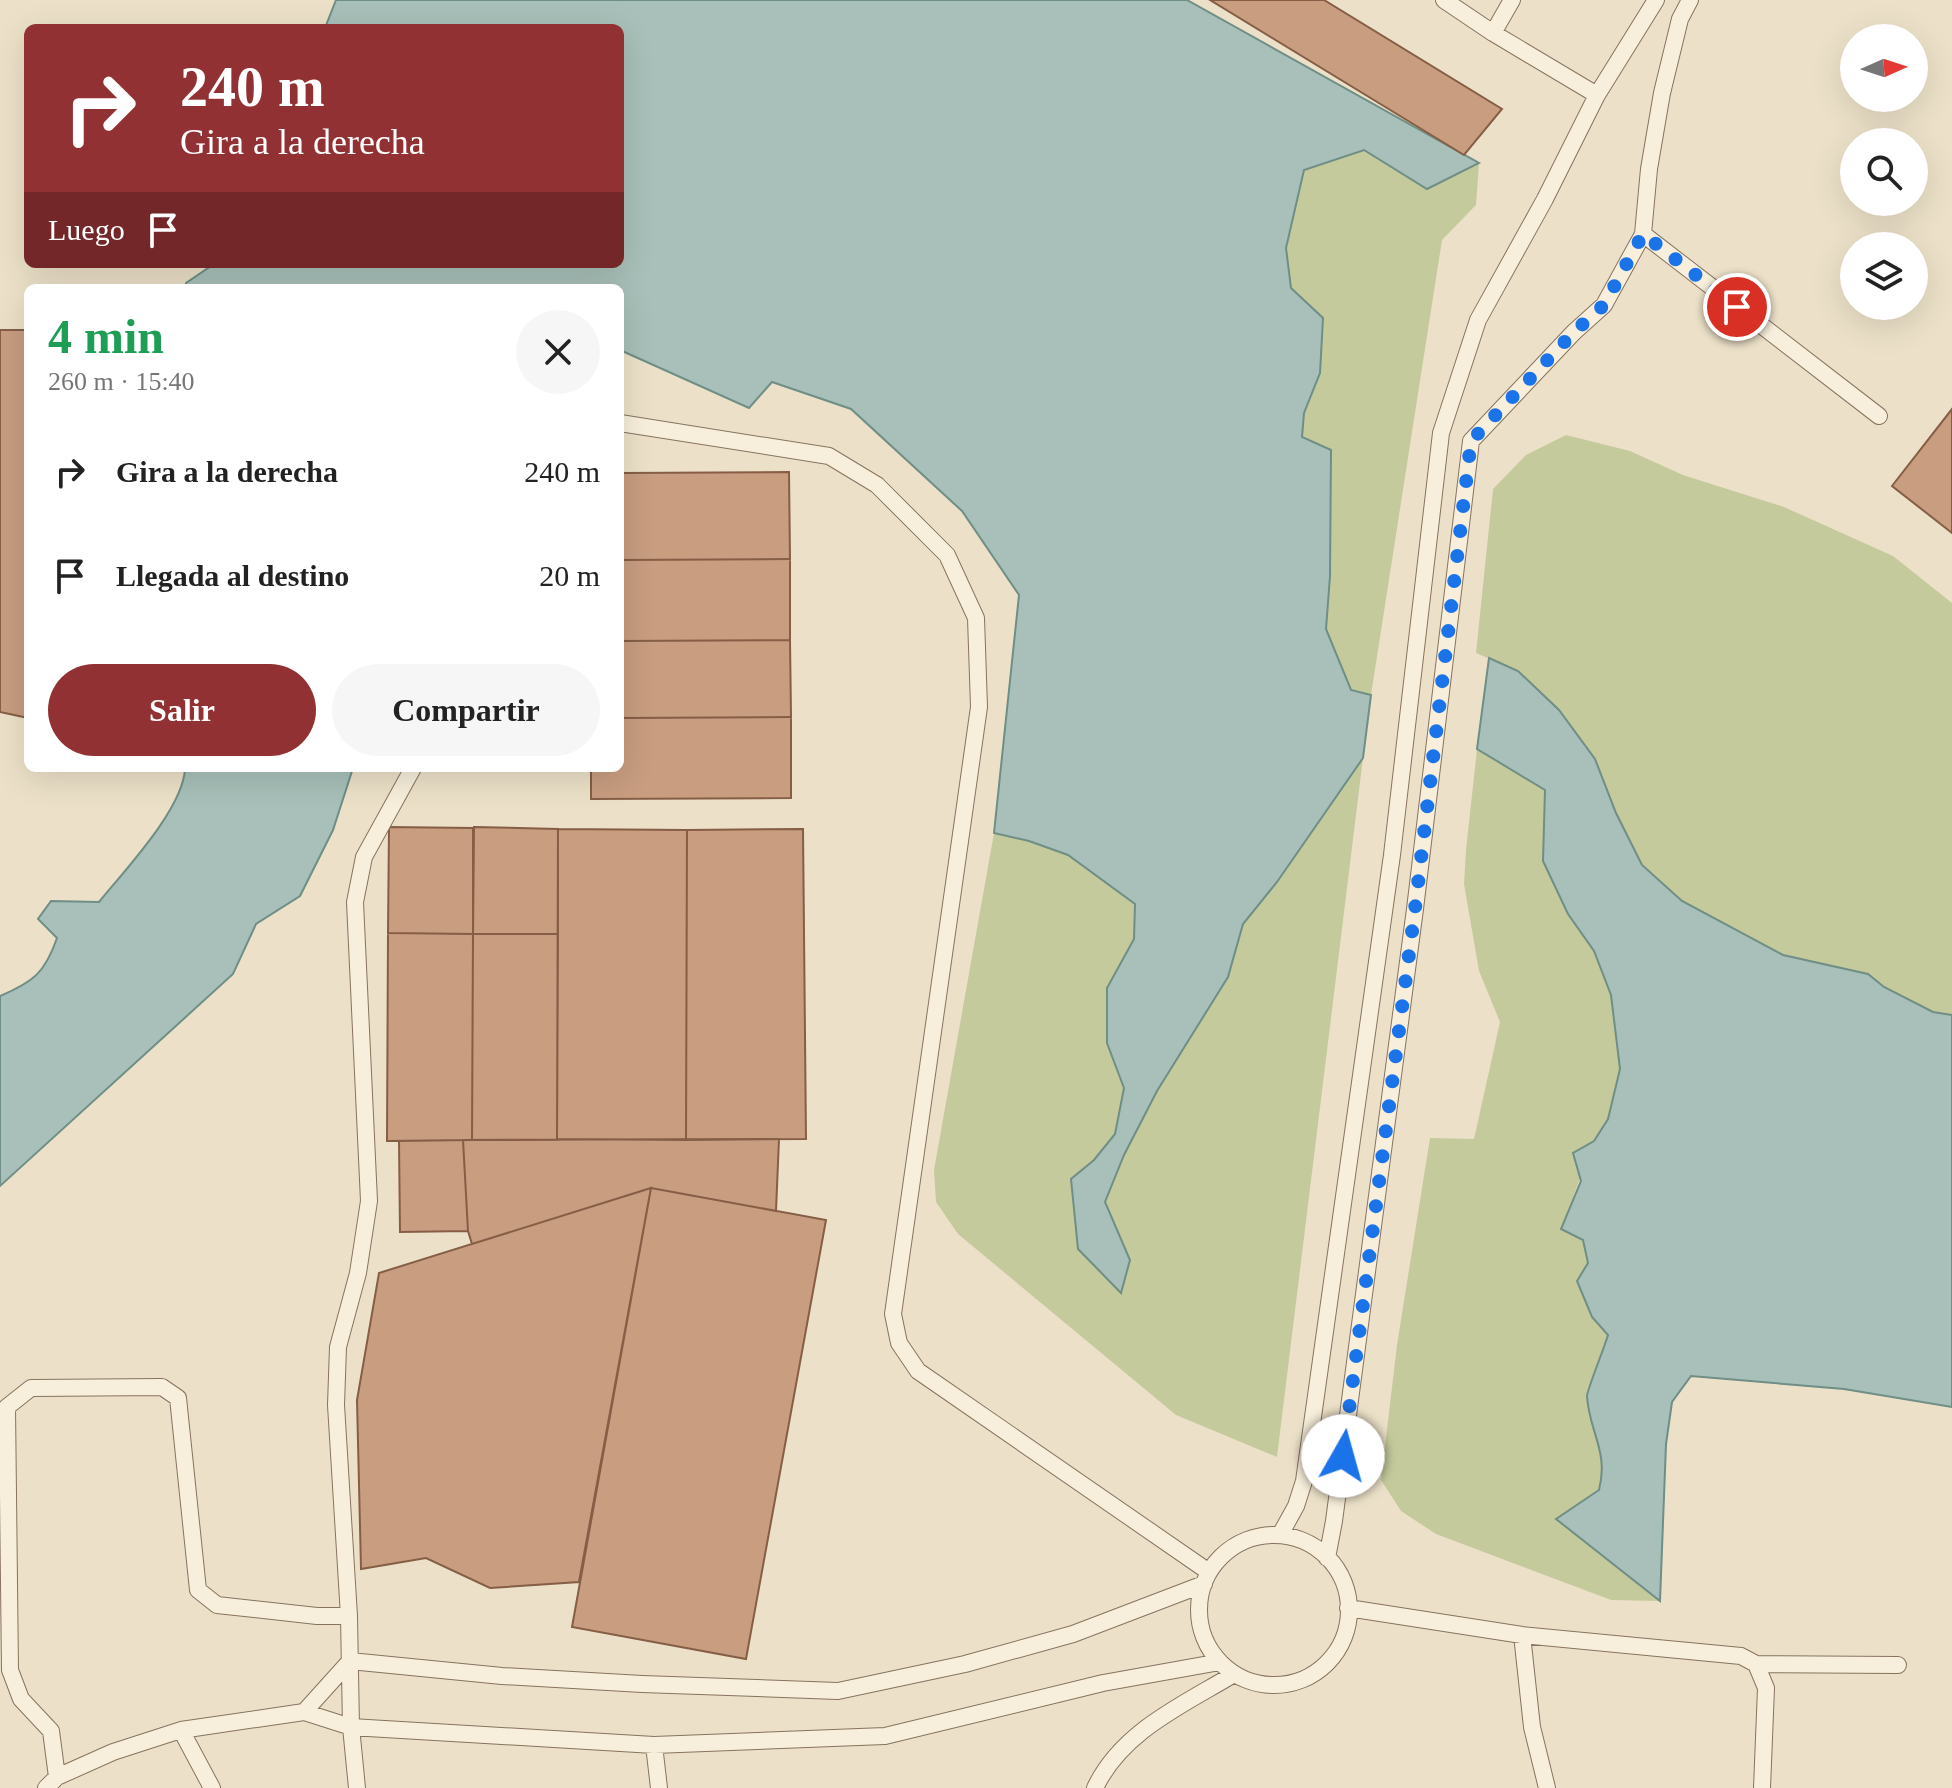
<!DOCTYPE html>
<html lang="es">
<meta charset="utf-8">
<style>
body{margin:0;font-family:Georgia,serif;background:#f6f6f6;color:#222;height:100vh;display:flex;flex-direction:column;font-size:30px;white-space:nowrap}
*{box-sizing:border-box;margin:0}
p{font-size:26px;color:#767676}
.icon{flex:none;width:44px;height:44px;fill:none;stroke:currentColor;stroke-width:2;stroke-linecap:round;stroke-linejoin:round}
.map{position:relative;flex:1;overflow:hidden}
.sheet{position:absolute;left:24px;top:284px;width:600px;height:488px;display:flex;flex-direction:column;background:#fff;border-radius:12px;box-shadow:0 8px 32px #0002}
.sheet>*{flex:none}
.top-card{position:absolute;left:24px;top:24px;width:600px;height:244px;border-radius:12px;box-shadow:0 8px 32px #0002;background:#923133;color:#fff;overflow:hidden}
.needle{width:52px;rotate:87deg}
.fabs{position:absolute;left:1840px;top:24px;display:grid;gap:16px}
.fabs a{display:grid;place-items:center;width:88px;height:88px;border-radius:50%;background:#fff;box-shadow:0 8px 32px #0002;font-size:40px}
.pin{position:absolute;display:grid;place-items:center;width:68px;height:68px;color:#fff;margin:-34px;border:4px solid #fff;border-radius:50%;box-shadow:0 2px 8px #0007}
.me{position:absolute;width:88px;margin:-44px;rotate:7deg;stroke-linejoin:round;filter:drop-shadow(0 0 6px #0008)}
.turn{display:flex;align-items:center;gap:28px;height:168px;padding:0 24px;font-size:36px}
.turn .icon{width:104px;height:104px;stroke-width:2.5}
.turn b{display:block;font-size:56px;line-height:68px}
.then{display:flex;align-items:center;height:76px;padding:0 24px;background:#0003;gap:16px;font-size:30px}
.round{display:grid;place-items:center;flex:none;width:84px;height:84px;border-radius:42px;background:#f6f6f6}
.headline{display:flex;align-items:center;justify-content:space-between;height:136px;padding:0 24px}
h1{font-size:48px;font-weight:800;line-height:60px;color:#1e9e55}
.action{display:flex;gap:16px;margin-top:auto;padding:16px 24px}
.action a{flex:1;height:92px;border-radius:48px;background:#923133;color:#fff;font-size:32px;font-weight:800;line-height:92px;text-align:center}
.action a+a{background:#f6f6f6;color:#222}
ul{padding:0;list-style:none}
li{display:flex;align-items:center;gap:24px;height:104px;padding:0 24px}
li div{flex:1}
li b{display:block;font-size:30px}
li em{font-style:normal}
.map>svg:first-child{display:block}
.green{fill:#c5ca9c}
.water{fill:#a8c0b9;stroke:#6f8e86;stroke-width:2}
.building{fill:#c89d80;stroke:#855e45;stroke-width:2}
.lines{fill:none;stroke-linecap:round;stroke-linejoin:round}
.lane-casing{stroke:#87735e;stroke-width:18}
.lane{stroke:#f7eedb;stroke-width:16}
.route{stroke:#1a73e8;stroke-width:14;stroke-dasharray:0 25.2}
</style>
<div class="map">
<svg width="1952" height="1788" viewBox="0 0 1952 1788">
<rect width="100%" height="100%" fill="#ece1c8"/>
<path class="green" d="M1364 150 1427 189 1479 163 1476 205 1442 240 1371 695 1351 690 1326 629 1330 576 1331 450 1301 437 1304 413 1320 373 1323 318 1291 288 1286 248 1304 170Z
M1566 435 1630 451 1683 475 1784 507 1893 556 1952 603V1015L1934 1013 1884 987 1868 974 1783 955 1682 901 1642 865 1616 813 1595 759 1518 671 1476 653 1493 489 1526 455Z
M1477 749 1546 789 1543 861 1568 914 1594 951 1611 995 1620 1069 1608 1118 1594 1141 1561 1229 1583 1239 1588 1263 1592 1317 1608 1335C1605 1346 1587 1391 1587 1396 1589 1432 1609 1449 1600 1490L1556 1519 1660 1601 1611 1600 1436 1534 1401 1511 1381 1480 1397 1345 1430 1138 1474 1139 1500 1022 1479 971 1464 884 1466 850Z
M1363 758 1277 1457 1176 1415 958 1234 936 1202 934 1170 994 833 1029 841 1068 855 1135 904 1134 939 1107 988V1043L1124 1088 1115 1134 1094 1160 1071 1179 1130 1260 1105 1202 1124 1155 1157 1091 1228 977 1243 924 1277 882Z"/>
<path class="water" d="M336 0H1187L1479 163 1427 189 1364 150 1304 170 1286 248 1291 288 1323 318 1320 373 1304 413 1302 437 1331 450 1330 576 1326 629 1351 690 1371 695 1363 758 1277 882 1243 924 1228 977 1157 1091 1124 1155 1105 1202 1130 1260 1121 1293 1078 1249 1071 1179 1094 1160 1115 1134 1124 1088 1107 1043V988L1134 939 1135 904 1068 855 1029 841 994 833 1019 595 962 511 851 409 772 382 749 408 620 350V288H186V283L214 264H620V28H325Z
M1489 658 1518 671 1559 710 1595 759 1616 813 1642 865 1682 901 1783 955 1868 974 1884 987 1933 1012 1952 1015V1407L1844 1389 1691 1376 1672 1402 1666 1444 1660 1601 1556 1519 1599 1490C1609 1451 1589 1432 1587 1396 1587 1390 1605 1346 1608 1335L1592 1317 1577 1281 1588 1263 1583 1240 1561 1229 1581 1181 1573 1153 1594 1141 1608 1119 1620 1069 1611 995 1594 951 1568 914 1543 861 1545 790 1477 749Z
M185 768H353L333 830 300 896 256 924 233 974 0 1186V996C33 982 45 973 57 938L38 919 51 901 99 902C124 871 184 808 185 768Z"/>
<path class="building" d="M1210 0H1324L1502 109 1464 155Z
M0 330H28V718L0 712Z
M1952 409V533L1892 486Z
M789 472 790 559 620 560V473Z
M790 559V640L620 641V560Z
M790 640 791 717 620 718V641Z
M791 717V798L591 799V768H620V718Z
M389 827 473 828V934L388 933Z
M474 827 558 829V934H473Z
M558 829 687 830 686 1140 557 1139Z
M803 829 806 1139 686 1140 687 830Z
M388 933 473 934 472 1140 387 1141Z
M473 934H558L557 1140H472Z
M779 1139 776 1211 651 1188 472 1244 468 1231 463 1140Z
M463 1140 468 1231 400 1232 399 1141Z
M651 1188 579 1582 490 1588 426 1558 361 1569 357 1400 379 1273Z
M651 1188 826 1220 746 1659 572 1627Z"/>
<g class="lines">
<defs>
<path id="lane" d="M1444 0 1493 33 1597 95
M1493 33 1512 0
M1643 234 1879 416
M620 423 829 456 877 485 947 555 976 618 979 707 893 1314 899 1343 918 1371 1209 1572
M1280 1535 1296 1506 1304 1481 1392 855 1441 433 1478 320 1545 199 1597 95 1656 0
M1199 1610a75 75 0 1 1 150 0a75 75 0 1 1-150 0Z
M1327 1558 1334 1521 1415 909 1471 441 1574 332 1604 305 1643 234 1649 169 1662 93 1680 19 1690 0
M1348 1608 1522 1635 1741 1656 1756 1664 1766 1688 1762 1788
M1522 1635 1532 1727 1547 1788
M1756 1664 1898 1665
M304 1712 350 1661 502 1676 642 1684 838 1691 965 1664 1073 1634 1204 1584
M181 1730 212 1788
M654 1745 659 1788
M57 1777 51 1731 21 1699 10 1670 7 1407 31 1388 162 1387 178 1398 198 1590 217 1605 317 1616H349
M46 1788 57 1777 113 1752 181 1730 304 1712 351 1727 654 1745 885 1736 1103 1683 1220 1662
M357 1788 351 1727 349 1616 336 1405 338 1347 358 1273 369 1201 355 902 364 857 413 768
M1095 1788C1122 1731 1183 1705 1234 1674"/>
</defs>
<use href="#lane" class="lane-casing"/>
<use href="#lane" class="lane"/>
</g>
<g class="lines">
<path class="route" d="M1343 1456 1415 909 1471 441 1574 332 1604 305 1643 234 1737 307"/>
</g>
</svg>
<div class="fabs">
<a><svg class="needle" viewBox="-14 -14 28 28"><path d="M0-13l5 13h-10z" fill="#e53935"/><path d="M0 13l5-13h-10z" fill="#767676"/></svg></a>
<a><svg class="icon" aria-label="search" viewBox="0 0 24 24"><circle cx="10" cy="10" r="6"/><path d="M15 15l6 6"/></svg></a>
<a><svg class="icon" aria-label="layers" viewBox="0 0 24 24"><path d="M12 4l9 5-9 5-9-5zM3 14l9 5 9-5"/></svg></a>
</div>
<div class="pin" style="left:1737px;top:307px;background:#d93025"><svg class="icon" aria-label="arrive" viewBox="0 0 24 24"><path d="M6 21V4h12l-3 4 3 4H6"/></svg></div>
<svg class="me" style="left:1343px;top:1456px" viewBox="-20 -20 40 40"><circle r="19" fill="#fff"/><path d="M0-13L10 11 0 6-10 11z" fill="#1a73e8"/></svg>
<div class="top-card">
<div class="turn"><svg class="icon" aria-label="right" viewBox="0 0 24 24"><path d="M7 20v-9h11M14 6l5 5-5 5"/></svg><div><b>240 m</b>Gira a la derecha</div></div>
<div class="then">Luego<svg class="icon" aria-label="arrive" viewBox="0 0 24 24"><path d="M6 21V4h12l-3 4 3 4H6"/></svg></div>
</div>
<section class="sheet">
<div class="headline"><div><h1>4 min</h1><p>260 m · 15:40</p></div><a class="round"><svg class="icon" aria-label="close" viewBox="0 0 24 24"><path d="M6 6l12 12M18 6L6 18"/></svg></a></div>
<ul>
<li><svg class="icon" aria-label="right" viewBox="0 0 24 24"><path d="M7 20v-9h11M14 6l5 5-5 5"/></svg><div><b>Gira a la derecha</b></div><em>240 m</em></li>
<li><svg class="icon" aria-label="arrive" viewBox="0 0 24 24"><path d="M6 21V4h12l-3 4 3 4H6"/></svg><div><b>Llegada al destino</b></div><em>20 m</em></li>
</ul>
<div class="action"><a>Salir</a><a>Compartir</a></div>
</section>
</div>
